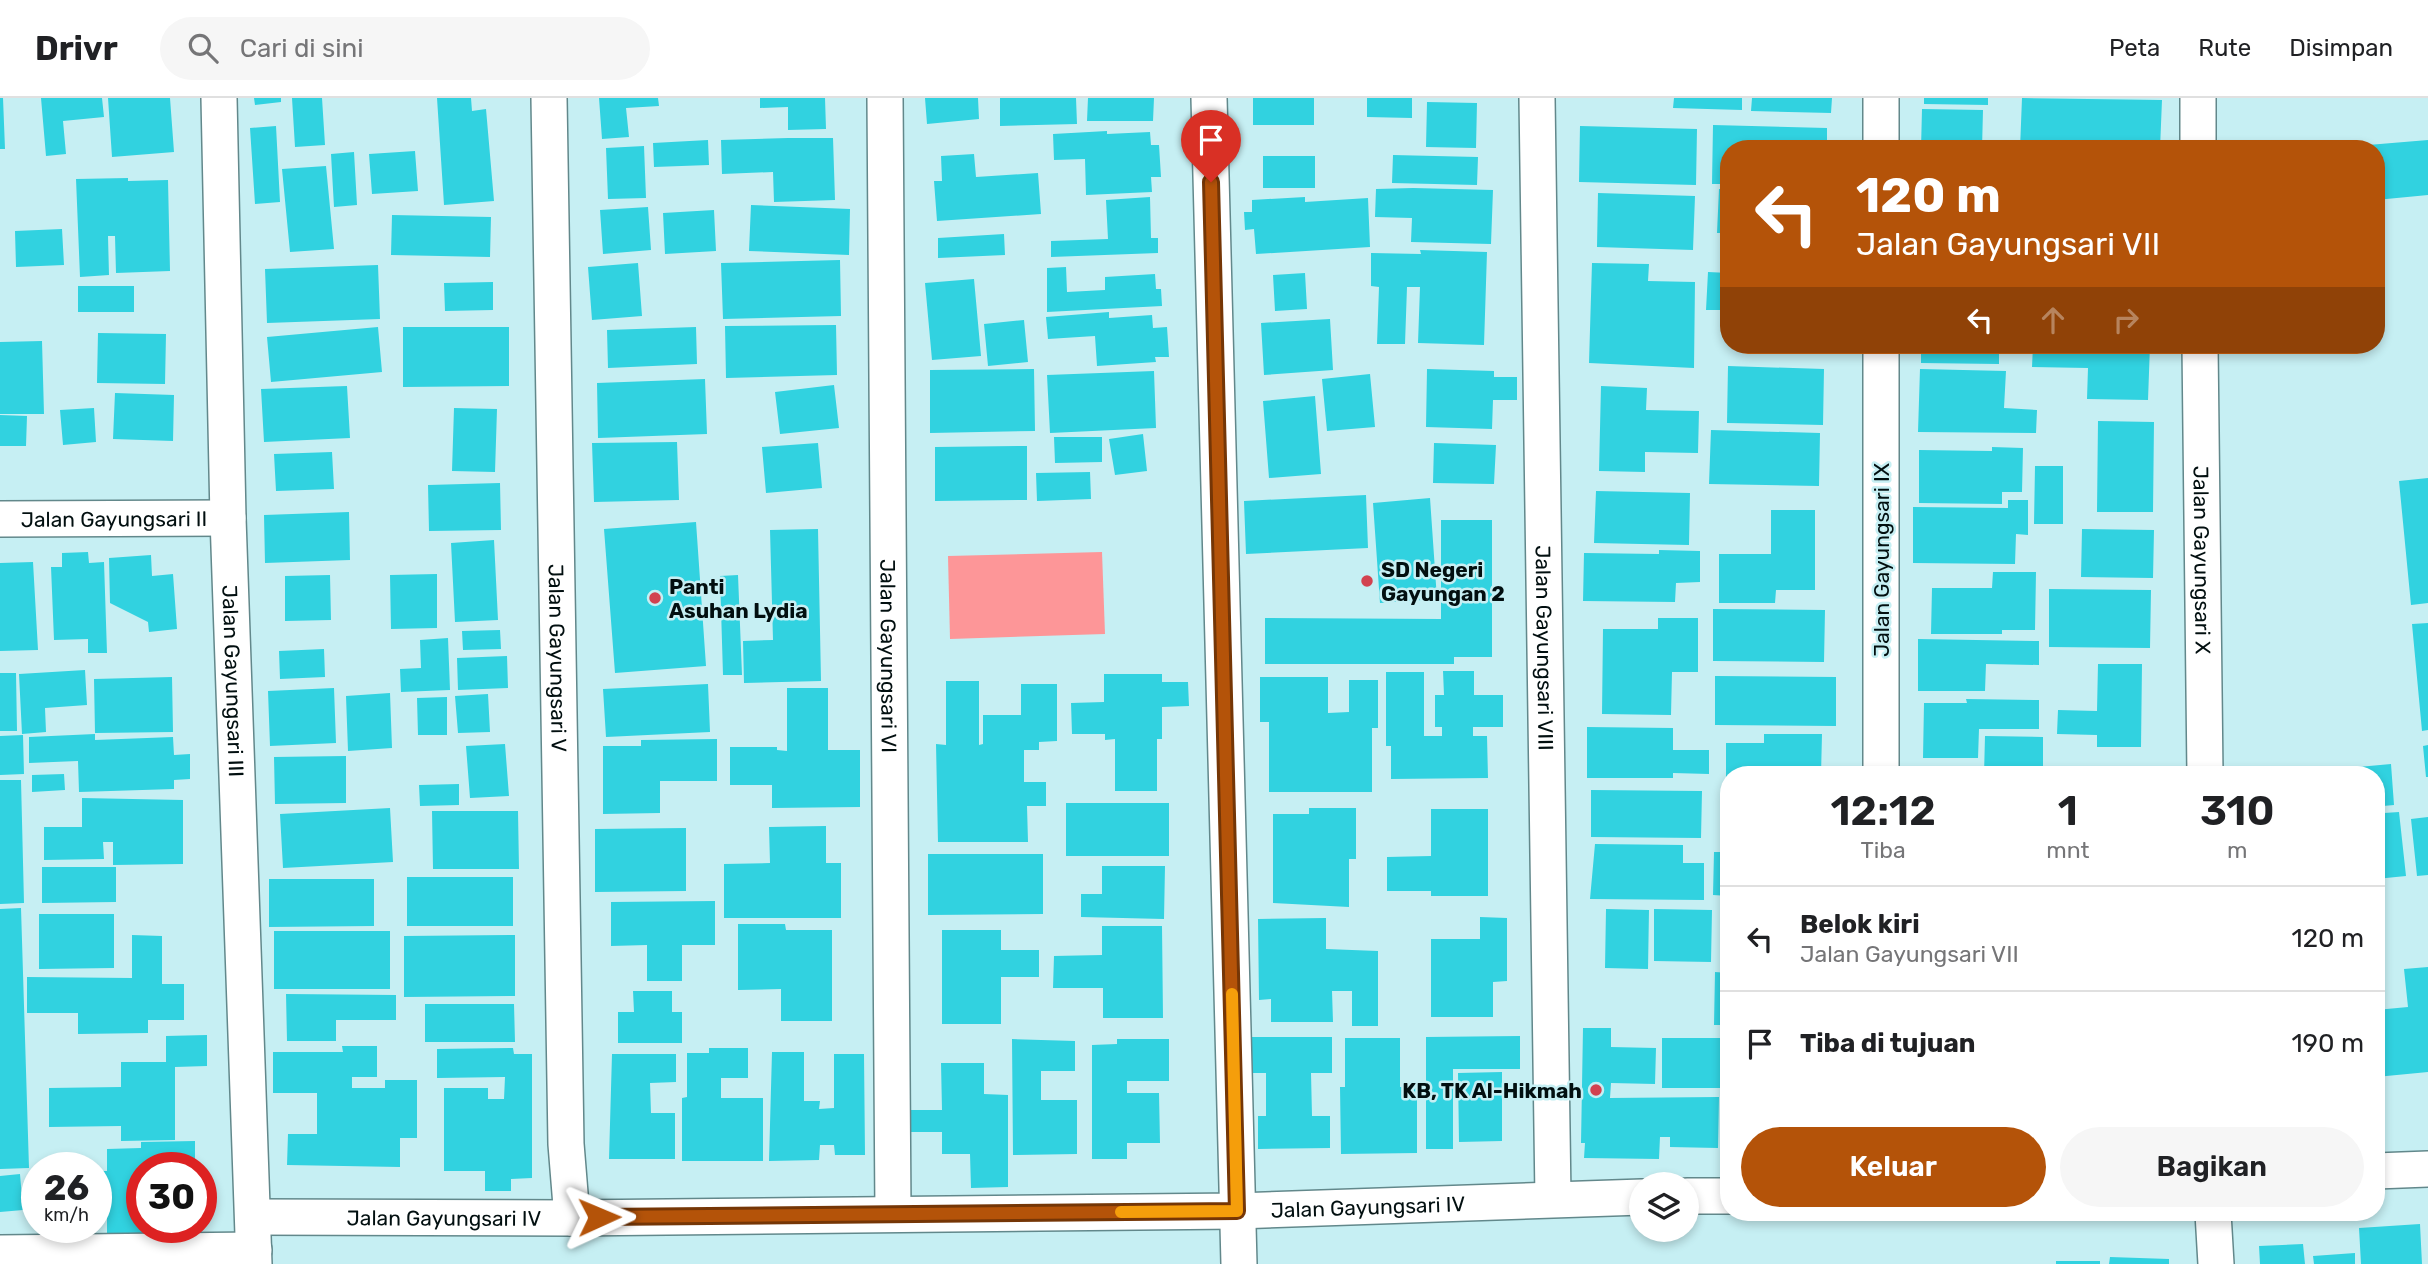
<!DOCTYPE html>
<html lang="id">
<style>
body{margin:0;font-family:Rubik,sans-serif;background:#f6f6f6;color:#202124;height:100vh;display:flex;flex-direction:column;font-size:26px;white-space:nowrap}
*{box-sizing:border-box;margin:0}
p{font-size:23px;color:#757577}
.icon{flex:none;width:38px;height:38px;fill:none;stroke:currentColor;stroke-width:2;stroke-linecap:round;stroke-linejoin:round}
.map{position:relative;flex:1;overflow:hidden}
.drawer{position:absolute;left:1720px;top:668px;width:665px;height:455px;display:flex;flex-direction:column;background:#fff;border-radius:28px;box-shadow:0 4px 10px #0003}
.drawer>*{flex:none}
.hud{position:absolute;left:1720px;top:42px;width:665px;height:214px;border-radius:28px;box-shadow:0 4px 10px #0003;background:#b45309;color:#fff;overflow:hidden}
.buttons{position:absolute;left:1629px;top:1074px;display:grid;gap:14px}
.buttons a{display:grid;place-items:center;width:70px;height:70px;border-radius:50%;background:#fff;box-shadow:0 4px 10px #0003;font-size:35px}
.speed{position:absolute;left:21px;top:1054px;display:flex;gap:14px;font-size:35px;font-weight:700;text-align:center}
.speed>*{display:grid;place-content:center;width:91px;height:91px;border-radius:50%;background:#fff;box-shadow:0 4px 10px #0003;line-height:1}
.speed small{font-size:18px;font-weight:400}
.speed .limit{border:10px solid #d22;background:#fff;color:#111}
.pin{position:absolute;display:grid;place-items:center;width:60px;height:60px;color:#fff;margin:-72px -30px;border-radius:50% 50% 50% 0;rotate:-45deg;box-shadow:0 0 7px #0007}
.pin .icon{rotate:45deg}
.me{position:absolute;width:77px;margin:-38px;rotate:89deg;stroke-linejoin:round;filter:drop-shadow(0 0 5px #0008)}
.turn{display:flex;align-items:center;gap:24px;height:147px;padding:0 21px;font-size:32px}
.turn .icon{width:91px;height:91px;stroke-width:2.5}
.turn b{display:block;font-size:49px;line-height:60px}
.lanes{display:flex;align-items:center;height:66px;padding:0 21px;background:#0003;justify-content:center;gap:35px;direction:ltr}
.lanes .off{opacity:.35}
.eta{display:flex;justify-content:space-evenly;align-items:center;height:119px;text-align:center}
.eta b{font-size:42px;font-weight:600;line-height:49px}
.action{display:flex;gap:14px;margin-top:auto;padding:14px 21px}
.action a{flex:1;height:80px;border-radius:42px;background:#b45309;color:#fff;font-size:28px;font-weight:600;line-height:80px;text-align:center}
.action a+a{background:#f6f6f6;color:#202124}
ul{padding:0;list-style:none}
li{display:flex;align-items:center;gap:21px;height:105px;padding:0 21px;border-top:2px solid #e0e0e0}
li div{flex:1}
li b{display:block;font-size:26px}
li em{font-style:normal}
header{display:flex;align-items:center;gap:42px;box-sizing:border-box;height:98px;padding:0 35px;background:#fff;border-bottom:2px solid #e0e0e0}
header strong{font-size:33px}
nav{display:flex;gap:38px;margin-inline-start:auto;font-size:24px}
.search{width:490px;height:63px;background:#f6f6f6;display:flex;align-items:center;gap:18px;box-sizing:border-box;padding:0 24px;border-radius:38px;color:#757577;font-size:26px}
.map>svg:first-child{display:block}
.green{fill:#fd9698}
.building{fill:#31d2e0}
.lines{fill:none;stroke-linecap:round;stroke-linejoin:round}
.minor-casing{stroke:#62888b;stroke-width:38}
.minor{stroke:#fff;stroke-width:35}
.route-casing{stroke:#753606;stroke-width:18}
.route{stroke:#b45309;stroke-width:12}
.slow{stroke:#f59e0b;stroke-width:12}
.poi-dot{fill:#d2424f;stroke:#c6eff3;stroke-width:2.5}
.labels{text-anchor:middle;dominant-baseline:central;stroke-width:5;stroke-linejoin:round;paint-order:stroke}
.street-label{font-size:21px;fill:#020f10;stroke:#c6eff3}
.poi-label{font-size:21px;font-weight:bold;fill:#020f10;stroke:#c6eff3;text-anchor:start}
</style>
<header>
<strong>Drivr</strong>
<div class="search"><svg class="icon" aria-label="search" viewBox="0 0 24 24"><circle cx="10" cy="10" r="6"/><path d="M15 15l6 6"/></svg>Cari di sini</div>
<nav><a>Peta</a><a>Rute</a><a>Disimpan</a></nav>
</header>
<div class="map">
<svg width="2428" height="1166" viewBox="0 0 2428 1166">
<rect width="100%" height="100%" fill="#c6eff3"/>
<path class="green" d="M1102 454 1105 536 950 541 948 458Z"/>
<path class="building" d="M0 0H3L5 51H0Z
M41 0H102L104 19 63 23 66 56 46 58Z
M108 0H170L174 54 112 59Z
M254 0H281V4L255 7Z
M292 0H322L325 47 295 49Z
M437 0H471L472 13 486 11 494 103 444 107Z
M599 0H658L659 8 626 10 629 39 602 41Z
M760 0H825L826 31 788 32V9L760 10Z
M925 0H978L979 21 927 26Z
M1000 0H1076L1077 26 1000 28Z
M1088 0H1154L1153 23H1087Z
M1253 0H1314V27H1253Z
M1367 0H1412V20L1367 19Z
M1674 0H1742V12L1673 10Z
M1752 0H1832L1831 15 1751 13Z
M1924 0H1988V7L1924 6Z
M2022 0 2162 2 2160 51H2020Z
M1427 4 1477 5 1476 50 1426 49Z
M1922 11 1983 12 1982 51H1921Z
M1713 27 1827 30V51H1729V86H1712Z
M276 28 280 104 255 106 250 30Z
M1580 28 1697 31 1696 87 1579 84Z
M1107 33V36L1150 34 1151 47H1159L1161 79H1151L1152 94 1086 97 1085 61 1054 62 1053 36Z
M788 40H833L835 102 774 104 773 74 722 76 721 42Z
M708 42 709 67 654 69 653 45Z
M2428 42V97L2376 102V51H2368V47Z
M644 48 646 100 608 101 606 50Z
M415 53 418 93 372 96 369 56Z
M354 54 357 107 334 109 331 56Z
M974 56 976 79 1038 75 1041 116 937 123 934 83H942L941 58Z
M1393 57 1478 59 1477 87 1392 85Z
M1263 58H1315V90H1263Z
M326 68 334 151 290 154 282 71Z
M128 80V83L168 82 170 173 116 175 115 138H108L109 177 80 179 76 81Z
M1413 90 1493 92 1491 146 1411 144 1412 120 1375 119 1376 91Z
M1719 91H1729V135H1717Z
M1598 95 1695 98 1693 152 1597 149Z
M1150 99 1151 140H1158V155L1051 159V143L1108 141 1106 102Z
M1305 99V104L1368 100 1370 149 1256 156 1254 131 1245 132 1244 114H1252V102Z
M751 107 850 111 849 157 749 153Z
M648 109 651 152 603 156 600 112Z
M714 112 716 153 665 156 663 115Z
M392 117 491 119 490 159 391 157Z
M62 131 64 167 16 169 15 133Z
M1004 136 1005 157 938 160V140Z
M1420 152 1487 154 1484 247 1418 245 1420 189H1407L1405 246H1377L1379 189 1371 188V155L1421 156Z
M840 162 841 218 723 221 721 165Z
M638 165 642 218 592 222 588 169Z
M1592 165 1649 166 1648 183 1695 184 1694 270 1589 265Z
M378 167 380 221 267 225 265 171Z
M1066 169 1067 194 1105 192V179L1155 176 1156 191H1161L1162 208 1047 214V170Z
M1708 174 1729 175V212H1706Z
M1305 175 1307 211 1275 213 1273 177Z
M974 181 981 258 932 262 925 185Z
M493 184V212L445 213 444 185Z
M78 188H134V214H78Z
M1109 214V220L1152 217 1153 230 1167 229 1169 259H1155L1156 264 1097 268 1095 238 1048 241 1046 219Z
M1330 221 1333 272 1264 277 1261 225Z
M1024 222 1028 264 988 268 984 226Z
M836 227 837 277 726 280 725 228Z
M378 229 382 274 271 284 267 239Z
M403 229H509V288L403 289Z
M696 229 697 266 608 270 607 232Z
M98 235 166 236 165 286 97 285Z
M42 243 44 316H0V244Z
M1921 247H1999V266L1921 265Z
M2033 247H2150L2148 302 2087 301 2088 270 2032 269Z
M1728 268 1824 271 1823 327 1727 325Z
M1034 271 1035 333 930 335V272Z
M1427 271 1494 273V279H1517V302H1493L1492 331 1426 329Z
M1920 271 2006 273 2004 310 2037 312 2036 335 1918 334Z
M1154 273 1156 330 1050 335 1047 277Z
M1370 276 1375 329 1327 333 1322 281Z
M705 281 707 336 598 340 597 285Z
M834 287 839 330 780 336 775 294Z
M347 288 350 340 264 344 261 291Z
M1601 288 1647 290 1646 312 1699 313 1698 355 1645 354V374L1599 373Z
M115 295 174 297 173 343 113 341Z
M1315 298 1321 376 1269 380 1263 303Z
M94 310 96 344 63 347 60 312Z
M454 310 497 311 495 374 452 373Z
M0 317 27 318 26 348H0Z
M2098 323 2154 324 2153 414H2097Z
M1711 332 1820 335 1819 388 1709 386Z
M1143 336 1147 373 1115 377 1109 341Z
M1054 339H1102V364L1055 365Z
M677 344 679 402 594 404 592 345Z
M818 345 822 390 766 395 762 349Z
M1434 345 1496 347 1494 386 1433 385Z
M1027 348V402L935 403V349Z
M1992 349 2023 350 2022 394H2002V406L1919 405V352L1992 353Z
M332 354 334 391 276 393 274 356Z
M2035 368H2063V426H2034Z
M1090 374 1091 401 1037 403 1036 375Z
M2428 380V505L2411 507 2399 383Z
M500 385 501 432 429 433 428 387Z
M1596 393 1690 395 1689 447 1594 445Z
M1366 397 1368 450 1246 456 1244 403Z
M1430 400 1437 501 1380 505 1373 405Z
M2008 402H2028V437L2016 436 2015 466 1913 465V409L2008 410Z
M1771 412H1815V492H1776L1775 505H1719V456H1771Z
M349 414 350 462 265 465 264 417Z
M1441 422H1492V559H1454V566H1265V520L1441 521Z
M696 424 706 568 615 575 604 431Z
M818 431 821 583 744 585 743 543 773 542 770 432Z
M2082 431 2154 432 2153 480 2081 479Z
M494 442 498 522 455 524 451 445Z
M1659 452 1700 453V484L1676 485 1675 504 1583 503 1584 455 1659 456Z
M88 454 89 465 104 464 107 555H88V541L54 542 51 469H62V455Z
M151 457 152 478 173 476 177 531 149 534 148 524 110 505 109 460Z
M33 464 38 552 0 553V465Z
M1993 474H2036L2035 532H2002V536H1931L1932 490H1992Z
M437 476V530L391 531 390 477Z
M330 477 331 522 285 523V478Z
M738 477 742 577H723L720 478Z
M2049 491 2151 492 2150 550 2049 549Z
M1713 511 1825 512 1824 564 1713 563Z
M1658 520H1698V574H1672L1671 617 1602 616 1603 531H1658Z
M2428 525V632L2422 633 2412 526Z
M500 532 501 551 463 552 462 533Z
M448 540 450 592 401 594 400 571 421 570 420 542Z
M1918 541 2039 543V567L1986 566 1985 593H1918Z
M324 551 325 579 280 581 279 553Z
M507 558 508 590 458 592 457 560Z
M2098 566H2142L2141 649H2097V637L2057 636 2058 612 2097 613Z
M85 572 87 607 45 610 46 634 22 636 19 576Z
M1443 573H1474V597H1503V629H1473V638H1487L1488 680 1391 681V648H1386V574H1424V638H1442V629H1435V597H1444Z
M0 575H16L17 633H0Z
M1104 576H1162V584H1188L1189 608 1162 609V641H1157V693H1115V641L1105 642V636H1072L1071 605 1104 604Z
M1715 578 1836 579V628L1715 627Z
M172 579 173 634 95 635 94 581Z
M1260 579H1328V615L1349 614V582H1378V630H1372V694H1269V624H1260Z
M946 583H979V647L983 646V617H1021V586H1057V643L1039 644V652H1024V684H1046V708H1027L1028 744H938L936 646 946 647Z
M708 586 710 634 606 639 603 591Z
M334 590 336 645 270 648 268 593Z
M787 590H828V652H860V709L772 710V687H730V649H777V652L787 653Z
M390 595 392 650 348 653 346 598Z
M488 596 490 634 458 635 455 598Z
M447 599V637H418L417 600Z
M1966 601 2039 602V631H1979L1978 660H1923L1924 605H1967Z
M1587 629 1673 630V652H1709V676L1673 675V680H1587Z
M95 636V642L173 639 174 657 190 656V681L174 682V691L79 694 78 663 29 665V639Z
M1764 636H1822L1821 677H1729V705H1726V645H1764Z
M23 637 24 676 0 677V638Z
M1985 638 2043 639V677H1984Z
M717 641V683H660V715L603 716V648H641V642Z
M505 646 509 698 470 700 466 648Z
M2428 647V679H2426L2423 648Z
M346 658V705L275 706 274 659Z
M2391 666 2394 707 2383 708 2384 715 2399 714 2406 778 2376 781V677L2293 675Z
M1902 670H1975V677H1902Z
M64 676 65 692 32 694V677Z
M0 682H21L24 805 0 806Z
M459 686V707L420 708 419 687Z
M1591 692 1702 693 1701 740 1591 739Z
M82 700 183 702V766L113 767V744H103L104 761 44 762V729H82Z
M1066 705H1169V758H1066Z
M390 710 393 764 283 770 280 716Z
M1309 710H1356V761H1349V809L1273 805V716H1309Z
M1431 711H1488V798H1431V793H1387V759L1431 758Z
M432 713H518L519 771H433Z
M2428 719V777L2417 778 2411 721Z
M826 728V765H841V820H724V766L770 765 769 729Z
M686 730V793L595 794V731Z
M1595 746 1683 747V765H1704V802L1590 801Z
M1714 754H1729V798L1713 797Z
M928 756H1043V816L928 817Z
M1102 768H1165L1164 821 1081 819V796H1102Z
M42 769H116V804L42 805Z
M407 779H513V828H407Z
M269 781H374V828L269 829Z
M715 803V847H682V883H647V847L611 848V804Z
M21 810 29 1070 0 1071V811Z
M1606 811 1649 812 1648 871 1605 870Z
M1654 811 1712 812 1711 864 1654 863Z
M39 816H114V870L39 871Z
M1480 819 1507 820V883L1493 884V919H1431V841H1480Z
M1326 820V851L1378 853V928H1352V893H1332L1333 924H1271V901L1259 902 1258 821Z
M738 826H785L786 832H832V923H781V891L738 892Z
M1102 828H1162L1163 920H1103V890H1053L1054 858 1102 857Z
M942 832H1001V852H1039V879H1001V926H942Z
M274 833H390V891H274Z
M132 837 162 838V886H184V922H148V935L78 936V915H27V879L132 880Z
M515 837V898L404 899V838Z
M2428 869V974L2376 979V912L2408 909 2404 871Z
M1715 874 1729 875V927H1714Z
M633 893H672V914H682V945H618V914H634Z
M286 896 396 897V922H336V943H287Z
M425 906H514L515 944H425Z
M1583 930H1611V949L1656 950 1655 986 1611 985 1610 1000 1719 999 1718 1050 1670 1049V1039H1660L1659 1061 1584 1060 1585 1045H1581Z
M207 937V968L175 969V1042L121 1043V1028L49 1029V990L121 989V964H166V938Z
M1520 938V971H1453V1051H1426V939Z
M1247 939H1332V975H1311L1312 1018H1330V1050L1258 1051V1018H1266V975H1248Z
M1345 940H1400V989H1417V1055L1341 1056 1340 989H1345Z
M1662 940H1729V990H1662Z
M1012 941 1075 943V973H1041V1002H1077V1056L1013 1057Z
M1117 941H1169V983H1127V995H1159L1160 1045H1127V1061H1092V947L1117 946Z
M342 948H377V979H352V990H385V982H417V1040H400V1069L287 1067 288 1036H317V995H273V954H343Z
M513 950 514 956H532V1080L511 1081V1093H485V1073H444V990H488V1001H504L505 979 437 980V951Z
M709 950H748V980H721V1000H763V1063H682V1000L687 999V955H709Z
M772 954H804V1003H820L819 1011 834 1010V956H864L865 1057H835L834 1047H820L819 1062 769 1063Z
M612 956H676V984L650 985 651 1015H675V1061H609Z
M941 965H984V996L1008 997V1089L971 1090 970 1056H942V1034H910V1012H942Z
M1502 974V1043L1459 1044 1458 975Z
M195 1043V1069H142V1129H159V1147H107V1113H96V1073H107V1051L141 1050V1044Z
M20 1076 23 1112 0 1114V1078Z
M2420 1126 2422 1166H2361L2359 1130Z
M2303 1146 2305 1166H2260L2259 1148Z
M2355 1155V1166H2314L2313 1158Z
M2110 1159 2169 1161V1166H2109Z
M2056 1163H2100V1166H2056Z"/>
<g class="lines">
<defs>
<g id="minor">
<path id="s1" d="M219 0 228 420 254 1166"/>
<path id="s2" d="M549 0 566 1046 572 1120"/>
<path id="s3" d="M885 0 893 1115"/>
<path d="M1209 0 1239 1166"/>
<path id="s4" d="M1537 0 1553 1100"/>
<path d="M2198 0V51"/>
<path d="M1881 51V0"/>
<path id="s5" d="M2200 247 2205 677"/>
<path id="s6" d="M0 421 228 420"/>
<path d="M1881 677V247"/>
<path d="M2376 1073 2428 1071"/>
<path d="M1687 1098H1729"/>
<path d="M2213 1115 2216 1166"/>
<path id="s7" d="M253 1119 572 1120 1237 1113 1642 1099"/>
<path d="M0 1155 254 1152"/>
</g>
</defs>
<use href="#minor" class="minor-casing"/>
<use href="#minor" class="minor"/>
</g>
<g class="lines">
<defs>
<path id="route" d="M599 1119 1237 1113 1211 84"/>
</defs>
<use href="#route" class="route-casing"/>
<use href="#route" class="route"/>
<path class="slow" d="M1121 1114 1237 1113 1232 896"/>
</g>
<g class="poi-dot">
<circle cx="1367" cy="483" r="7"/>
<circle cx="655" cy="500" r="7"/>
<circle cx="1596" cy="992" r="7"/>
</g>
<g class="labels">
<g class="street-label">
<text stroke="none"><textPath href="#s6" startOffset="114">Jalan Gayungsari II</textPath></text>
<text transform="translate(1881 462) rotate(-90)">Jalan Gayungsari IX</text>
<text stroke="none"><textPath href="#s5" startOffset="215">Jalan Gayungsari X</textPath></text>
<text stroke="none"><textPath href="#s4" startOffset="550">Jalan Gayungsari VIII</textPath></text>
<text stroke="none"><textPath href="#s3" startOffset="558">Jalan Gayungsari VI</textPath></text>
<text stroke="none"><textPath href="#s2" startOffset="560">Jalan Gayungsari V</textPath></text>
<text stroke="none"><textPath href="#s1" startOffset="583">Jalan Gayungsari III</textPath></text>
<text stroke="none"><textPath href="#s7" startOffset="1115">Jalan Gayungsari IV</textPath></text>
<text stroke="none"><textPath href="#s7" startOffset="191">Jalan Gayungsari IV</textPath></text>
</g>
<g class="poi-label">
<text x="1381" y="471">SD Negeri<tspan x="1381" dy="24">Gayungan 2</tspan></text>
<text x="669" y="488">Panti<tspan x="669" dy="24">Asuhan Lydia</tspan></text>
<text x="1582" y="992" text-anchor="end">KB, TK Al-Hikmah</text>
</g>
</g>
</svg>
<div class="buttons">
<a><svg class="icon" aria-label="layers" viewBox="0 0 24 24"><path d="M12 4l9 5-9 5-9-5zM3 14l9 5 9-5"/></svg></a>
</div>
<div class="speed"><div>26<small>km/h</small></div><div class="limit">30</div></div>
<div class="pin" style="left:1211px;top:84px;background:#d93025"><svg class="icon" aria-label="arrive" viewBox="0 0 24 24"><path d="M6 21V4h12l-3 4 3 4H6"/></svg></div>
<svg class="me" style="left:599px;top:1119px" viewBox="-20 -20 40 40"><path d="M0-17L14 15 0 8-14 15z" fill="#b45309" stroke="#fff" stroke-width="4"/></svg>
<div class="hud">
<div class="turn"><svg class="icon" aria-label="left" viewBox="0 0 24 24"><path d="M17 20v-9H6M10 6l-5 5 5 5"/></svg><div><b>120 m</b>Jalan Gayungsari VII</div></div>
<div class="lanes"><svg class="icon" aria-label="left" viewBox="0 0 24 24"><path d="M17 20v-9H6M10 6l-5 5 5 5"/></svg><svg class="icon off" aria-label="ahead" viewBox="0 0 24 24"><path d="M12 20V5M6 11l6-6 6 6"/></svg><svg class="icon off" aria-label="right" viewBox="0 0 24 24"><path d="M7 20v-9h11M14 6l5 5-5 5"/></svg></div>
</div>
<section class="drawer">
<div class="eta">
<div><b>12:12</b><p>Tiba</p></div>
<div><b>1</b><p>mnt</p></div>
<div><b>310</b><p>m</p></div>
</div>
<ul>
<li><svg class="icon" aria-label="left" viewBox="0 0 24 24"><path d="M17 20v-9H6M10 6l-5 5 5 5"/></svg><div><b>Belok kiri</b><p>Jalan Gayungsari VII</p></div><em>120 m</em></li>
<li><svg class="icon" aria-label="arrive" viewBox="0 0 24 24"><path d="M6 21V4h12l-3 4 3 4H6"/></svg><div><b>Tiba di tujuan</b></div><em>190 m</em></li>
</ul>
<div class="action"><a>Keluar</a><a>Bagikan</a></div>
</section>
</div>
